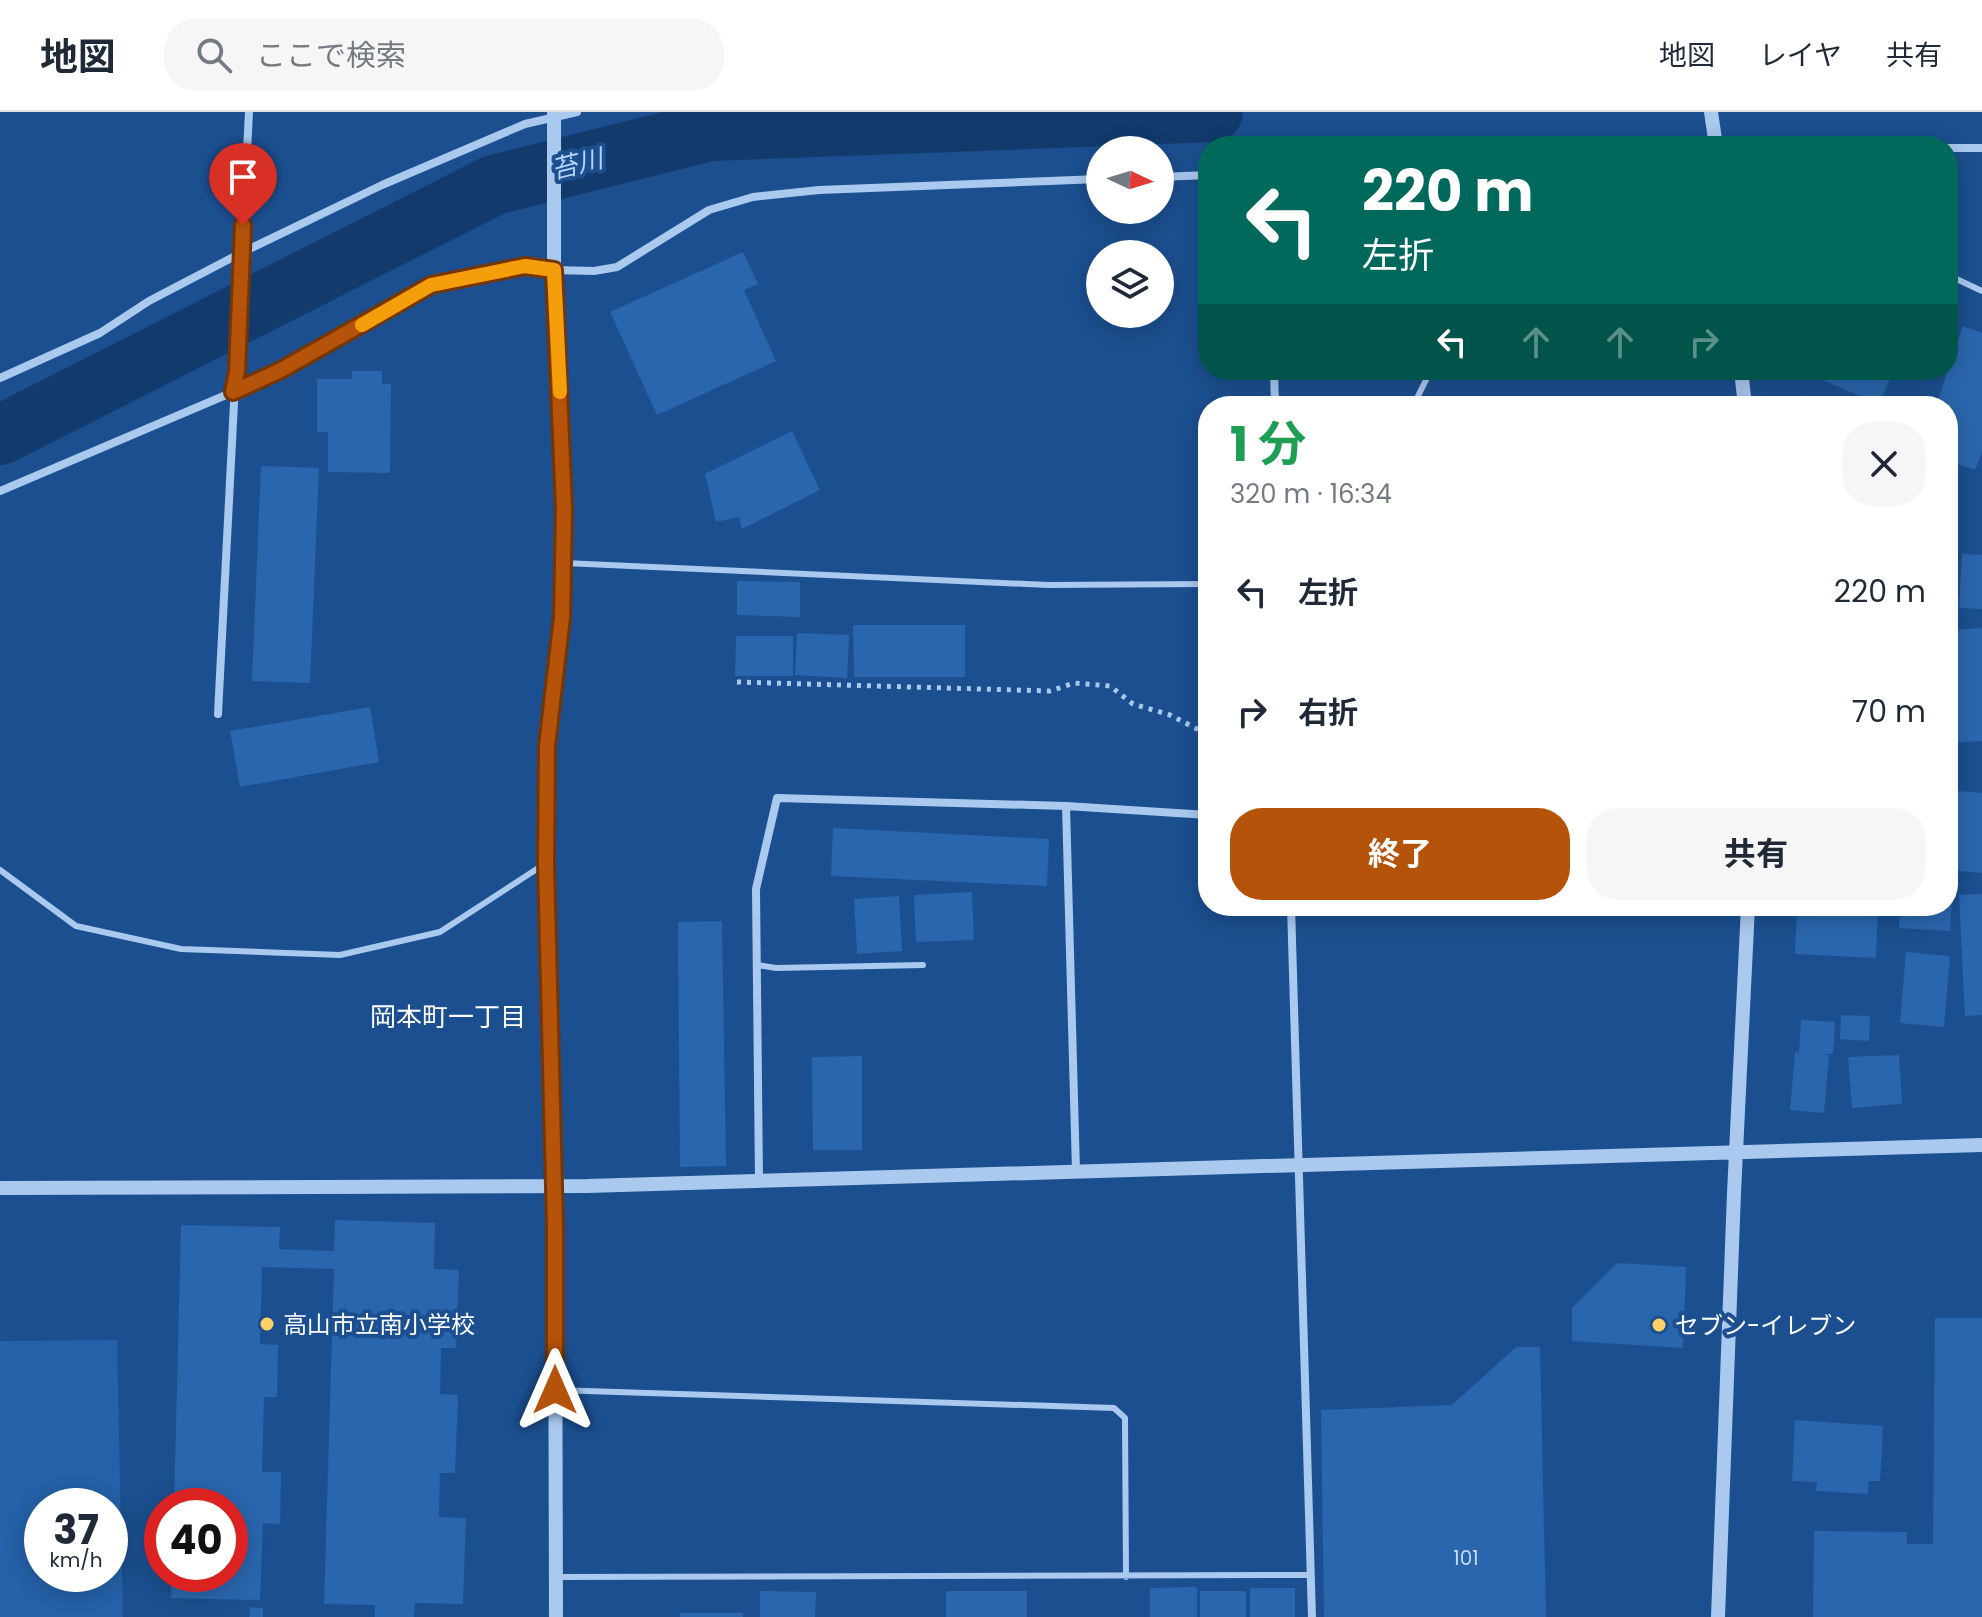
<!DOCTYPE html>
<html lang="ja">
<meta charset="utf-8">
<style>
body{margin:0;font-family:Poppins,"Noto Sans JP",sans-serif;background:#f6f6f7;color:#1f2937;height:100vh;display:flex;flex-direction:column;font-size:30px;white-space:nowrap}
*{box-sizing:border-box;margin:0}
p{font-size:26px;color:#747a83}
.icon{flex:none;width:44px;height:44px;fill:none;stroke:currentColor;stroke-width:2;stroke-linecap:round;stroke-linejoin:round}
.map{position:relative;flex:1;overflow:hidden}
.side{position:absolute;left:1198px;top:284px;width:760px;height:520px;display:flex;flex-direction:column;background:#fff;border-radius:32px;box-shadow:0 4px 20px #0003}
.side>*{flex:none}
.guide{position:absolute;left:1198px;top:24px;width:760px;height:244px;border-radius:32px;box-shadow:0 4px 20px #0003;background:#00695c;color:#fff;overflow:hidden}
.needle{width:52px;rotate:94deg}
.controls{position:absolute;left:1086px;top:24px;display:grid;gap:16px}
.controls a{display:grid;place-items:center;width:88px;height:88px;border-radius:50%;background:#fff;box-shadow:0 4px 20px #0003;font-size:40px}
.speed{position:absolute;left:24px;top:1376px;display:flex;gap:16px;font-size:40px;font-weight:700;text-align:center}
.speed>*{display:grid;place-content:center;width:104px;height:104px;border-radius:50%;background:#fff;box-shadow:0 4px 20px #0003;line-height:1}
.speed small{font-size:20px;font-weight:400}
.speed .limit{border:12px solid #d22;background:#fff;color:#111}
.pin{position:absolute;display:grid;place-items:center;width:68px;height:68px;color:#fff;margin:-82px -34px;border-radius:50% 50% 50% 0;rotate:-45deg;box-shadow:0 0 8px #0007}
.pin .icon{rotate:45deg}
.me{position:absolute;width:88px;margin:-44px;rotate:0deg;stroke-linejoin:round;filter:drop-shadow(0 0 6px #0008)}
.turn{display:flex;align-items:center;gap:28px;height:168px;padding:0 32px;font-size:36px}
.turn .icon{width:104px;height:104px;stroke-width:2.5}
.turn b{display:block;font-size:56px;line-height:68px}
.lanes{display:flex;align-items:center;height:76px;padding:0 32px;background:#0003;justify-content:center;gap:40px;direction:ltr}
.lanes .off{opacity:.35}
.round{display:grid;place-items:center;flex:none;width:84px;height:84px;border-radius:32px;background:#f6f6f7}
.headline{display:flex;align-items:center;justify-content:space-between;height:136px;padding:0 32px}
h1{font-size:48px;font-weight:700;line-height:60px;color:#1e9e55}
.action{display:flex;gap:16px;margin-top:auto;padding:16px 32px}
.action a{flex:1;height:92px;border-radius:32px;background:#b45309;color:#fff;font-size:32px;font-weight:700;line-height:92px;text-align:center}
.action a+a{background:#f6f6f7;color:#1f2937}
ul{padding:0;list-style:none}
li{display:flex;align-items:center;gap:24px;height:120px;padding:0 32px}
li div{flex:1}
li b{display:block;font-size:30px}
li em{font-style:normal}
header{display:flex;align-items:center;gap:48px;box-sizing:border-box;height:112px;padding:0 40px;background:#fff;border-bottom:2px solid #e0e1e3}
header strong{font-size:38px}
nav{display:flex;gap:44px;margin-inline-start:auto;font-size:28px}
.search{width:560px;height:72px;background:#f6f6f7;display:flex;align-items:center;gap:20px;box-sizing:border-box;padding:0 28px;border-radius:32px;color:#747a83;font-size:30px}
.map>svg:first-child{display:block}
.green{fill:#2461a8;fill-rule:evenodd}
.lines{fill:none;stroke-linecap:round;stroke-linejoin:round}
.river{stroke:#123a6d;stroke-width:60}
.building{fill:#2a66ad}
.path{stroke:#a9c9ee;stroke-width:5;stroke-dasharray:4 6;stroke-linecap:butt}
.service{stroke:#a9c9ee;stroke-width:6}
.minor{stroke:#a9c9ee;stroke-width:8}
.tertiary{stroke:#a9c9ee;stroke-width:14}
.route-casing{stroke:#753606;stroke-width:20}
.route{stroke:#b45309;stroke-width:14}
.slow{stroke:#f59e0b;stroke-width:14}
.poi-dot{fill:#ffd166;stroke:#1b4f8f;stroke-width:3}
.labels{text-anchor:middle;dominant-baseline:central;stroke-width:8;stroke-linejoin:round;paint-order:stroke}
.number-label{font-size:20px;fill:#cad9ea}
.poi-label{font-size:24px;fill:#fff;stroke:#1b4f8f;text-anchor:start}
.water-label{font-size:26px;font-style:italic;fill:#b5d3f5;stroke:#1b4f8f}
.neighbourhood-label{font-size:26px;fill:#fff;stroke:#1b4f8f}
</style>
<header>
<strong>地図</strong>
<div class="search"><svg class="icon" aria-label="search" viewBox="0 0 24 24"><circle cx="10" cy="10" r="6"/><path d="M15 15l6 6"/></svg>ここで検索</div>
<nav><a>地図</a><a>レイヤ</a><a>共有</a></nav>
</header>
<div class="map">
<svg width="1982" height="1505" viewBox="0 0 1982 1505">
<rect width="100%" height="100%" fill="#1b4f8f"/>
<path class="green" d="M117 1228 123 1505H0V1229ZM42 1394H110V1462H42Z"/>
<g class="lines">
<path class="river" d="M0 323 494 73 711 19 1213 0"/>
</g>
<path class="building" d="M743 140 758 172 744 178 776 249 657 303 610 200Z
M1963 214 1982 221V339L1975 358 1948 349V294H1936Z
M1823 258H1894L1879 292 1820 267Z
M352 259H382V272H391L390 361 328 360V320H317V267H352Z
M1803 283 1834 293V294H1799Z
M792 319 820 378 742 417 739 405 716 410 705 362Z
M261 354 319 356 310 571 252 569Z
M1962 442 1982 443V497L1959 496Z
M737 469 800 470V505L737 503Z
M853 513H965V565H854Z
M1982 516V629L1948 631V518Z
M797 521 849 523 847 566 795 563Z
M736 524H793V564H735Z
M370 595 379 650 240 675 230 619Z
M1948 678 1982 681V761L1948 758Z
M833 716 1049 727 1047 774 831 764Z
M1948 761 1954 762 1950 819 1899 816 1900 794H1948Z
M972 780 974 828 916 830 914 783Z
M1982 782V903L1965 904 1959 783Z
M899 784 902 839 857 842 854 787Z
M1797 794H1878L1876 846 1795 842Z
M722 809 726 1054 680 1055 678 810Z
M1906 840 1950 844 1944 915 1900 911Z
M1841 903 1870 904 1869 929 1840 927Z
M1801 908 1835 910 1833 942H1819L1829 943 1824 1001 1790 998 1795 940 1799 941Z
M1899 943 1902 992 1852 996 1848 945Z
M862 944V1038H813L812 945Z
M335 1108 435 1111 434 1157 459 1158 456 1236H441L440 1282 458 1283 455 1361H440L439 1405 466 1406 463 1492 415 1491 414 1505H375V1493L324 1492 334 1157 262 1155 260 1232 278 1233 277 1285H264L262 1360H281L280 1412 263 1411 260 1488 171 1486 172 1462H230V1394H174L181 1113 280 1115 279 1137 334 1139Z
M1617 1151 1686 1155 1683 1236 1572 1229V1196Z
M1935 1206H1982V1505H1813L1814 1419 1907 1420V1432H1933Z
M1516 1235H1540L1546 1505H1324L1321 1298 1452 1293Z
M1795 1308 1883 1314 1880 1369H1869L1868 1382 1816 1379 1817 1370 1792 1369Z
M1197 1475V1505H1150V1476Z
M1250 1476H1295V1505H1250Z
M760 1479 816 1480 815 1505H760Z
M946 1479H1027V1505H946Z
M1200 1479H1246V1505H1200Z
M250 1495 263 1496V1505H249Z
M680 1501H743V1505H680Z"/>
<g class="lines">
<path class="path" d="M737 570 1050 579 1074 571 1110 574 1133 592 1170 603 1201 619H1208"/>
<path class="service" d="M1948 163 1982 179
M1413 294 1431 258
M564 451 1048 473 1208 472
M0 758 76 814 181 837 340 843 440 820 543 753
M757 853 776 856 923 853
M555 1278 1114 1296 1125 1306 1126 1465
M555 1465 1311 1463"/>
<path class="minor" d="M1948 36H1982
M1160 65 1208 63
M1274 258 1275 294
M0 266 100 221 149 189 241 141 382 73 525 12 577 0
M0 379 233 280 281 258 431 173 525 154 554 158 594 159 617 155 709 98 753 85 819 78 1100 67
M218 602 249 0
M1066 694 1076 1059
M1291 794 1312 1505
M759 1069 756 777 777 686 1066 694 1208 703"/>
<path class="tertiary" d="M554 0V158L564 397 562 505 547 634 546 751 555 1115 556 1505
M1711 0 1716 34
M1741 258 1745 294
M0 1076 587 1074 1982 1033
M1718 1505 1734 1081 1748 794"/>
</g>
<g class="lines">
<defs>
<path id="route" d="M243 113 237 260 233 280 281 258 431 173 525 154 554 158 564 397 562 505 547 634 546 751 555 1115V1278"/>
</defs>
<use href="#route" class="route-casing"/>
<use href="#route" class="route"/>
<path class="slow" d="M362 213 431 173 525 154 554 158 560 280"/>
</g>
<g class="poi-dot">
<circle cx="267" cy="1212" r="8"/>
<circle cx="1659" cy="1213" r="8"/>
</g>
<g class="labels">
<g class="number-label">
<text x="1466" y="1446">101</text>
</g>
<g class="poi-label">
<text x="283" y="1212">高山市立南小学校</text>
<text x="1675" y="1213">セブン-イレブン</text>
</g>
<g class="water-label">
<text transform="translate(577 52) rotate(-14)">苔川</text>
</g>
<g class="neighbourhood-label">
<text x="448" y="905">岡本町一丁目</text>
</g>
</g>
</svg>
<div class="controls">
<a><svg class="needle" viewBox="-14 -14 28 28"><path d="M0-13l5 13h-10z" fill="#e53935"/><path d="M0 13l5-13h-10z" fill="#747a83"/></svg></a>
<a><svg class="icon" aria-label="layers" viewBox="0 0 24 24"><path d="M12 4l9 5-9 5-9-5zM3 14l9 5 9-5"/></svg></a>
</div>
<div class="speed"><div>37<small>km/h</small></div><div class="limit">40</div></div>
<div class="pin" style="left:243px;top:113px;background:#d93025"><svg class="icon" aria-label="arrive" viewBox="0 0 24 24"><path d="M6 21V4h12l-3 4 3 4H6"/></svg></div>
<svg class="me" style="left:555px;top:1278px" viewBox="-20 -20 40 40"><path d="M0-17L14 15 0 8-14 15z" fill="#b45309" stroke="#fff" stroke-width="4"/></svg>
<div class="guide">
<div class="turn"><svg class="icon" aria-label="left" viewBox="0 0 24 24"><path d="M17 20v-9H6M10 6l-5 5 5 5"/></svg><div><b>220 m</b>左折</div></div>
<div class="lanes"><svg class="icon" aria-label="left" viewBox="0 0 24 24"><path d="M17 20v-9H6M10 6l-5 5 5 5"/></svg><svg class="icon off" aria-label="ahead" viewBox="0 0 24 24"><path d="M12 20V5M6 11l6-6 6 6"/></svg><svg class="icon off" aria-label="ahead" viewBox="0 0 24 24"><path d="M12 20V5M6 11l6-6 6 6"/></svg><svg class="icon off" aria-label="right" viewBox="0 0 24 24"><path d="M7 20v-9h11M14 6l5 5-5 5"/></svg></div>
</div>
<section class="side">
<div class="headline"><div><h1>1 分</h1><p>320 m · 16:34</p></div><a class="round"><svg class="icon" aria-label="close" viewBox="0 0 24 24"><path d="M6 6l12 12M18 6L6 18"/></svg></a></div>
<ul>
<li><svg class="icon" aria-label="left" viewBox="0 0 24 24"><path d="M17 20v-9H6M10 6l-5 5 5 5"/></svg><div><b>左折</b></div><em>220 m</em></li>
<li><svg class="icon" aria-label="right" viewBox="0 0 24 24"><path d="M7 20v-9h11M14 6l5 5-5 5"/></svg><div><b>右折</b></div><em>70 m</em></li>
</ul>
<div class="action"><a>終了</a><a>共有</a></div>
</section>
</div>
